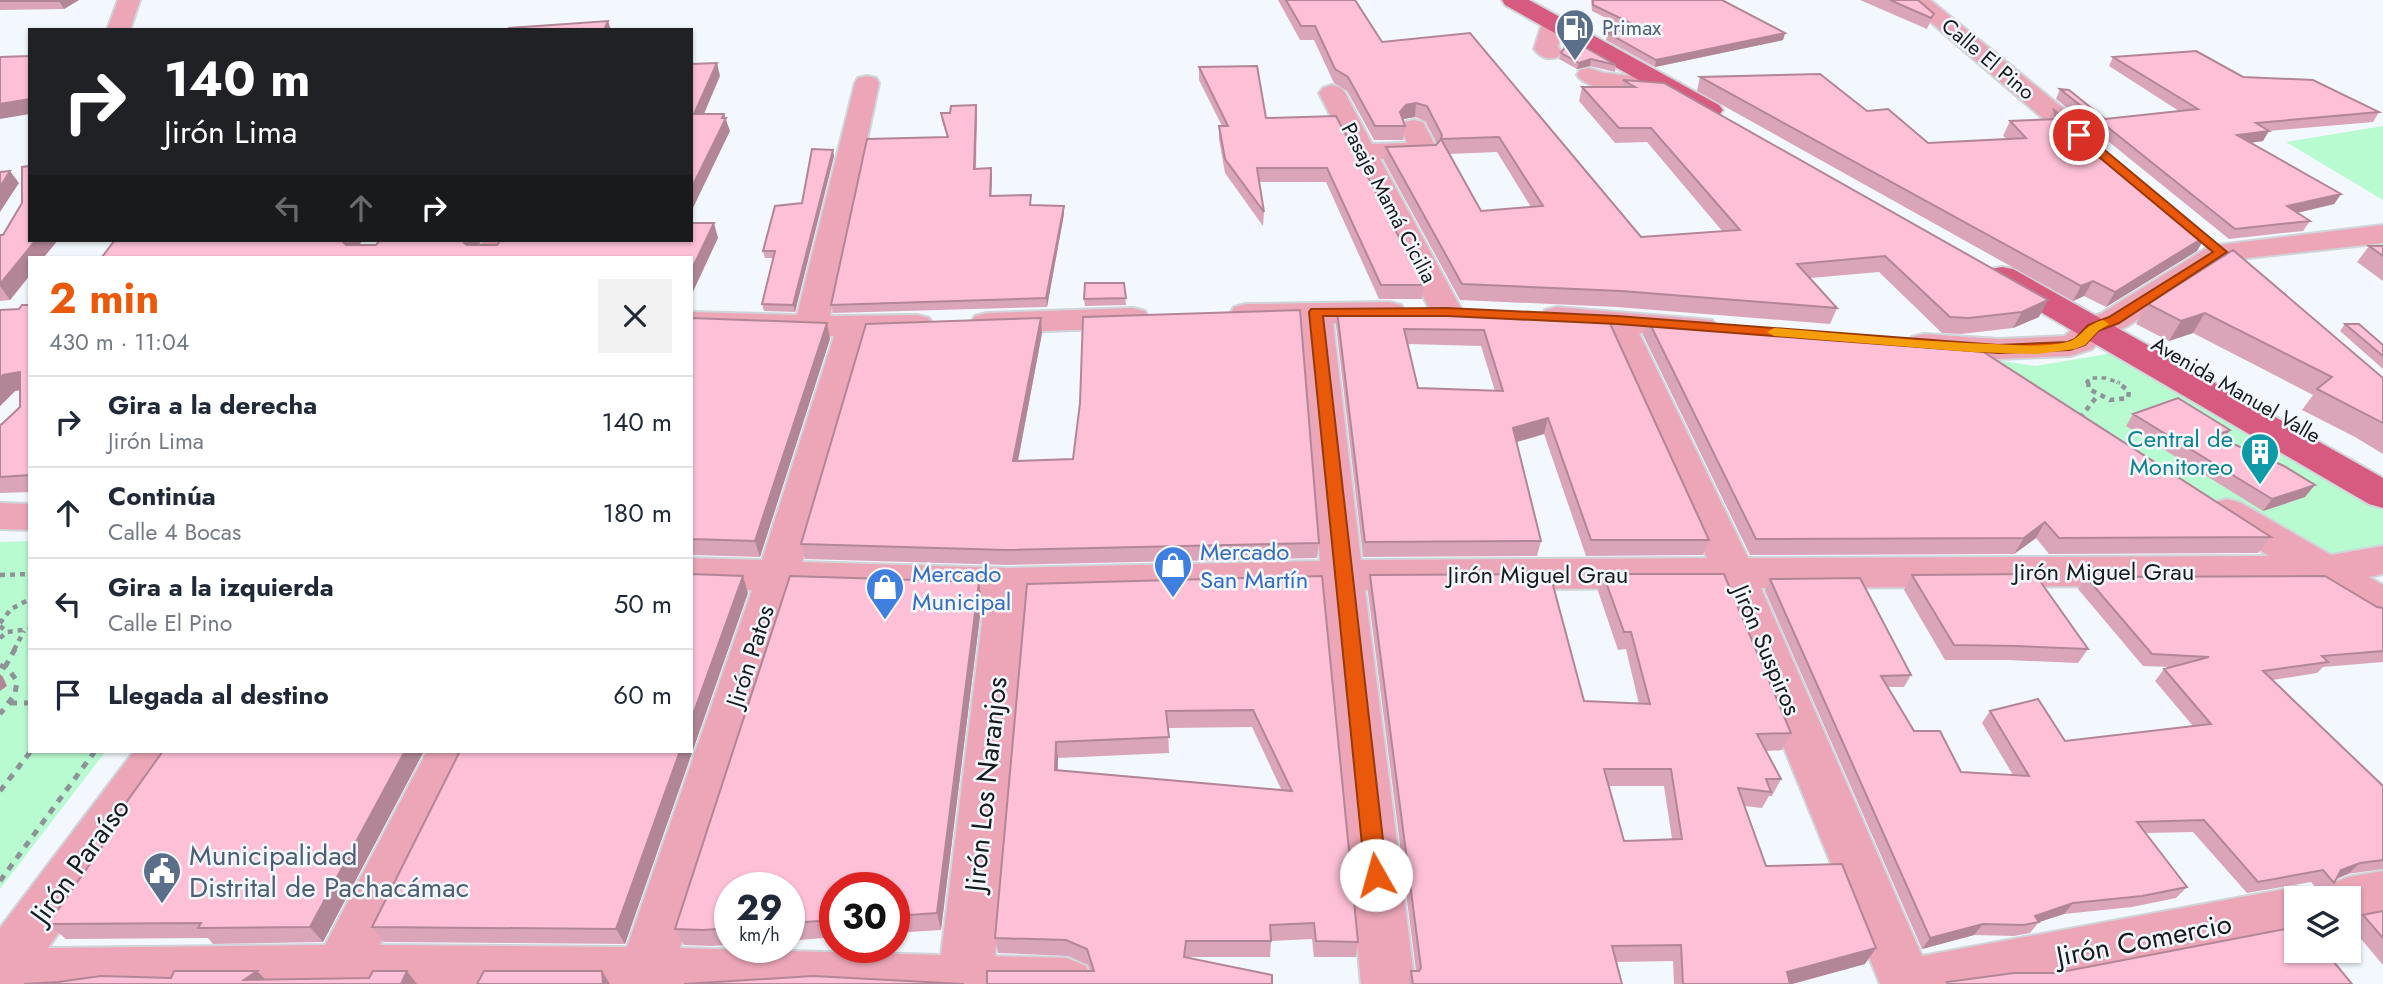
<!DOCTYPE html>
<html lang="es">
<meta charset="utf-8">
<style>
body{margin:0;font-family:Jost,sans-serif;background:#f2f2f3;color:#1f2937;height:100vh;display:flex;flex-direction:column;font-size:26px;white-space:nowrap}
*{box-sizing:border-box;margin:0}
p{font-size:23px;color:#747a83}
.icon{flex:none;width:38px;height:38px;fill:none;stroke:currentColor;stroke-width:2;stroke-linecap:round;stroke-linejoin:round}
.map{position:relative;flex:1;overflow:hidden}
.side{position:absolute;left:28px;top:256px;width:665px;height:497px;display:flex;flex-direction:column;background:#fff;border-radius:0px;box-shadow:0 2px 5px #0004}
.side>*{flex:none}
.hud{position:absolute;left:28px;top:28px;width:665px;height:214px;border-radius:0px;box-shadow:0 2px 5px #0004;background:#202124;color:#fff;overflow:hidden}
.controls{position:absolute;left:2284px;top:886px;display:grid;gap:14px}
.controls a{display:grid;place-items:center;width:77px;height:77px;border-radius:0px;background:#fff;box-shadow:0 2px 5px #0004;font-size:35px}
.speed{position:absolute;left:714px;top:872px;display:flex;gap:14px;font-size:35px;font-weight:700;text-align:center}
.speed>*{display:grid;place-content:center;width:91px;height:91px;border-radius:50%;background:#fff;box-shadow:0 2px 5px #0004;line-height:1}
.speed small{font-size:18px;font-weight:400}
.speed .limit{border:10px solid #d22;background:#fff;color:#111}
.pin{position:absolute;display:grid;place-items:center;width:60px;height:60px;color:#fff;margin:-30px;border:4px solid #fff;border-radius:50%;box-shadow:0 2px 7px #0007}
.me{position:absolute;width:77px;margin:-38px;rotate:353deg;stroke-linejoin:round;filter:drop-shadow(0 0 5px #0008)}
.turn{display:flex;align-items:center;gap:24px;height:147px;padding:0 21px;font-size:32px}
.turn .icon{width:91px;height:91px;stroke-width:2.5}
.turn b{display:block;font-size:49px;line-height:60px}
.lanes{display:flex;align-items:center;height:66px;padding:0 21px;background:#0003;justify-content:center;gap:35px;direction:ltr}
.lanes .off{opacity:.35}
.round{display:grid;place-items:center;flex:none;width:74px;height:74px;border-radius:0px;background:#f2f2f3}
.headline{display:flex;align-items:center;justify-content:space-between;height:119px;padding:0 21px}
h1{font-size:42px;font-weight:700;line-height:52px;color:#ea580c}
ul{padding:0;list-style:none}
li{display:flex;align-items:center;gap:21px;height:91px;padding:0 21px;border-top:2px solid #e0e1e3}
li div{flex:1}
li b{display:block;font-size:26px}
li em{font-style:normal}
.map>svg:first-child{display:block}
.green{fill:#b9fbd1}
.lines{fill:none;stroke-linecap:round;stroke-linejoin:round}
.minor-casing{stroke:#d0d5da;stroke-width:4}
.major-casing{stroke:#d0d5da;stroke-width:4}
.path-far2{stroke:#8e9397;stroke-width:3.5;stroke-dasharray:4.5 4.5;stroke-linecap:butt}
.path-far1{stroke:#8e9397;stroke-width:4.5;stroke-dasharray:5 5;stroke-linecap:butt}
.path{stroke:#8e9397;stroke-width:5;stroke-dasharray:7 7;stroke-linecap:butt}
.minor{fill:#eca6b7;fill-rule:evenodd}
.major{fill:#d75a81;fill-rule:evenodd}
.wall{fill:#daa5b9;fill-rule:evenodd}
.shaded-wall{fill:#b28696}
.building{fill:#fec0d7;stroke:#b28696;stroke-width:2;fill-rule:evenodd}
.route{fill:#ea580c;stroke:#983908;stroke-width:2}
.slow{fill:#f59e0b}
.labels{text-anchor:middle;dominant-baseline:central;stroke-width:5;stroke-linejoin:round;paint-order:stroke}
.far-service-label{font-size:21px;fill:#4e5e75;stroke:#f3f8fe;text-anchor:start}
.far-street-label{font-size:21px;fill:#181b1e;stroke:#f3f8fe}
.culture-label{font-size:24px;fill:#0d838f;stroke:#f3f8fe;text-anchor:end}
.shop-label{font-size:24px;fill:#366cbe;stroke:#f3f8fe;text-anchor:start}
.street-label{font-size:24px;fill:#181b1e;stroke:#f3f8fe}
.near-street-label{font-size:28px;fill:#181b1e;stroke:#f3f8fe}
.near-service-label{font-size:28px;fill:#4e5e75;stroke:#f3f8fe;text-anchor:start}
</style>
<div class="map">
<svg width="2383" height="984" viewBox="0 0 2383 984">
<rect width="100%" height="100%" fill="#f3f8fe"/>
<path class="green" d="M2383 126V200L2286 142Z
M2113 353 2383 510V551L2340 560 2291 549 1995 360 2035 366Z
M30 541V751H106L0 889V542Z"/>
<g class="lines">
<defs>
<path id="minor" d="M118 0H140L130 30H107Z
M1905 0H1930L2102 140 2106 146 2102 152 2092 154 2082 152Z
M1552 15 1560 17 1563 22 1558 47 1562 52 1558 57C1548 60 1541 58 1534 49L1544 17Z
M1589 68 1604 73 1671 80 1680 83 1684 88 1680 93 1671 96C1648 93 1589 94 1577 75L1580 70Z
M867 76 876 78 879 83 830 316 917 315 929 318 933 325 929 332 867 336 802 562 1008 568 1320 561 1301 323 1246 324 1234 321 1230 314 1234 307 1246 304 1389 302 1401 305 1405 312 1401 319 1389 322 1333 323 1361 560 1707 558 1605 330 1545 324 1541 317 1545 310 1557 307 1712 320 1717 327 1712 334 1700 337 1639 333 1748 558 2269 556 2213 521 2207 512 2213 503 2227 499 2241 503 2331 555 2383 546V574L2369 577 2383 585V621L2368 616 2317 585 1761 588 1922 956 2296 887 2315 894 2316 898H2296V935L2043 984H1880L1719 588 1365 590 1415 984H1361L1323 590 1027 598 995 956 1067 958 1086 966 1094 984H0V928L134 751H185L48 948 325 945 427 751H475L380 945 627 947 752 590 691 588V558L762 560 834 336 691 332V312L797 315 855 83 858 78ZM793 591 985 597 941 955 680 948Z
M1332 85 1341 88 1345 93 1372 144 1407 143 1401 128 1405 122 1414 120 1423 122 1438 151 1434 157 1380 159 1463 312 1459 319 1447 322 1435 319 1431 312 1319 93 1323 88Z
M2383 225V243L2229 260 2126 327 2105 335 2092 349 2070 356 1998 359 1924 354 1912 351 1907 344 1912 337 1924 334 1998 339 2065 336 2081 321 2102 313 2210 246Z
M484 240H514L503 257H473Z
M1133 308 1145 311 1149 318 1145 325 1133 328 987 333 975 330 971 323 975 316 987 313Z
M0 503 30 504V530L0 529Z
M2383 871V917L2348 924V898H2323L2330 884 2348 877Z"/>
<path id="major" d="M1502 0H1529L1719 105 1723 110 1719 115 1710 118 1701 115 1505 5Z
M2002 267 2013 269 2383 478V508L2369 504 1991 283 1986 276 1991 269Z"/>
</defs>
<use href="#minor" class="minor-casing"/>
<use href="#major" class="major-casing"/>
<path class="path-far2" d="M2086 383 2090 378H2105L2120 383"/>
<path class="path-far1" d="M2088 382 2089 389 2110 400 2128 398 2129 391 2117 382
M2080 418 2098 395
M0 575 30 574
M0 623 11 609 30 599
M0 626 7 632 30 629
M0 638 7 632
M14 650 24 631"/>
<path class="path" d="M0 665 9 670 17 681 15 694 0 714
M5 667 15 649
M10 703H30
M0 791 31 751
M0 881 95 751"/>
<use href="#minor" class="minor"/>
<use href="#major" class="major"/>
</g>
<path class="wall" d="M0 0H79L64 9 0 10Z
M1278 0H1355L1382 42 1641 237 1723 232 1647 142 1615 143 1579 101 1582 87H1621L1623 80 2039 317 2013 328 1961 334 1942 333 1879 272 1810 278 1837 308 1830 324 1617 307 1460 300 1384 161 1386 147 1436 145 1437 144 1425 121 1415 117 1404 119 1403 121 1405 126 1403 140H1374L1347 91 1334 83 1314 40H1300ZM1497 152 1531 207 1481 211 1449 154Z
M1591 0H1722L1785 33 1783 40 1655 67 1606 40 1608 33 1628 29 1592 11Z
M1860 0H1918L1934 14 1927 29Z
M1564 43 1616 65 1615 72 1590 66 1577 69 1559 59 1561 53 1563 50Z
M2113 57 2243 77 2379 112 2373 122 2268 131 2263 141 2251 143 2341 194 2334 204 2297 213 2310 221 2303 231 2229 239 2056 99 2060 89 2105 119 2179 111 2109 66Z
M1199 67 1266 118 1336 116 1424 285 1422 299H1379L1326 182H1259L1264 212 1263 226 1225 173 1219 139V126H1222L1199 80Z
M1700 77 1867 111 1928 143 2007 139 2003 136 2010 121 2049 119 2054 110 2197 251 2106 307 2084 296 2073 301 1697 91Z
M977 112 976 169 991 168 992 176 991 196 1032 205 1064 206V214L1047 307 833 313 831 305 947 137 942 121 941 113Z
M834 156 795 312 764 311 762 304 773 258H765L763 251 802 203Z
M0 235 30 240H58L44 257H30V275L10 300 0 301Z
M2369 246H2383V281L2357 262Z
M2233 250 2383 378V454L2355 437 2302 410 2313 395 2193 333 2169 341 2136 324 2148 304Z
M1124 283 1126 305 1085 306 1084 299Z
M30 305V492L0 493V425L2 424 20 407V390L15 391 0 406V310L19 309Z
M1337 310 1607 317 1709 540 1703 555 1586 556 1544 434 1516 442 1541 541 1537 556 1363 557 1336 325ZM1408 344 1481 346 1495 391 1418 388Z
M691 318 827 323 830 339 760 557 691 555Z
M1648 320 2271 537 2258 553 2049 554 2036 538 2014 554 1750 555 1643 335Z
M2345 324 2383 345V369L2340 331Z
M1042 333 1018 461 1319 543 1317 558 1008 565 805 559 801 544Z
M2133 414 2230 430 2224 439 2305 497 2263 511 2126 426Z
M1603 574 1791 733 1782 750 1766 751 1781 779 1772 796H1769L1762 808 1745 806 1766 866 1865 964 1792 984H1674L1673 961 1616 962 1622 984H1408L1411 971H1416L1368 593 1370 575 1584 701 1639 704 1626 649 1618 650 1598 591ZM1608 786H1664L1672 839 1624 841Z
M1912 575 2088 649 2078 663 2007 660H1945L1904 590Z
M1322 576 1358 942 1356 957H1314L1312 939 1271 941 1270 957H1186L1090 971 1088 965 1068 956 998 953 995 938 1027 584ZM1252 727 1282 791 1058 770V758L1169 753 1168 728Z
M2086 577 2377 607 2383 608V662L2323 667 2317 673 2273 680 2383 786V869L2348 874 2337 879 2334 883 2322 894 2311 882 2247 893 2193 832 2145 833 2187 887 2176 898 2132 907 2064 914 2039 922 2030 933 2014 936 1974 935 1922 949 1765 591 1770 579 1911 675 1904 687H1888L1914 731 1961 772 2013 775 1982 723 1990 711 2065 741 2193 726 2155 681 2164 669 2171 667 2143 666 2078 589Z
M748 593 625 944 384 942 372 927Z
M982 600 941 930 894 933V887H835V937L789 941V887H730V945L711 946 684 945 675 929Z
M163 751H424L323 942 213 944 208 938 66 939 48 924 122 818 118 814Z
M2383 911V965L2350 926 2363 915Z"/>
<path class="shaded-wall" d="M60 0H79L64 9 59 1Z
M608 21 611 30H604Z
M1785 33 1783 40 1655 67 1656 60Z
M1591 59 1590 66 1577 69 1579 63Z
M717 63 720 76 698 128 694 114Z
M30 99V114L0 119V104Z
M1416 103 1415 117 1404 119 1399 127 1400 112 1406 105Z
M976 105 977 112 975 177 974 169Z
M724 114 730 131 691 212V189Z
M2269 131 2263 141 2231 145 2237 135Z
M833 150 834 156 795 312 793 305Z
M991 168 992 176 991 204 990 196Z
M10 171 19 183 0 212V187Z
M2341 194 2334 204 2280 217 2287 206Z
M1064 206V214L1047 307 1046 298Z
M714 223 718 238 691 296V271Z
M2206 236 2197 251 2106 307 2115 292Z
M36 240H58L44 257H30V275L10 300 0 286V284Z
M345 240H363L350 257 343 242Z
M466 240H482L470 257 464 243Z
M2093 281 2084 296 2073 301 2081 286Z
M2048 300 2039 317 2013 328 2022 312Z
M2205 313 2193 333 2169 341 2181 321Z
M1041 318 1042 333 1015 476 1013 461Z
M827 323 830 339 760 557 755 541Z
M20 372 30 388 15 391 0 406V379L3 375Z
M1548 418 1544 434 1510 444 1513 428Z
M2230 430 2222 442 2215 436Z
M2315 485 2305 497 2263 511 2272 499Z
M2045 522 2036 538 2014 554 2024 538Z
M743 576 748 593 625 944 616 929 680 751H691V720Z
M979 582 982 600 941 930 937 913Z
M0 674 3 677 7 686 0 691Z
M1056 742 1058 758 1057 786 1055 770Z
M405 751H424L323 942 310 927Z
M2360 863 2348 874 2332 880 2341 870Z
M2073 903 2064 914 2039 922 2035 916Z
M1983 924 1974 935 1922 949 1930 938Z
M1876 948 1865 964 1792 984H1780L1787 972Z
M257 971 270 984 244 980Z
M407 971 417 984H401Z
M602 971 610 984H603Z"/>
<path class="building" d="M0 0H60L59 1H0Z
M1286 0H1355L1382 42 1470 33 1641 237 1740 230 1651 128H1619L1582 87H1635L1623 80 1664 83 2048 300 2022 312 1969 318 1950 317 1885 256 1797 264 1837 308 1621 291 1462 284 1386 147 1436 145 1441 139 1481 211 1543 206 1499 137 1441 139 1442 135 1427 106 1416 103 1406 105 1400 112 1405 126H1375L1348 77 1335 69 1315 26H1301Z
M1593 0H1722L1785 33 1656 60 1608 33 1639 27 1593 5Z
M1890 0H1918L1934 14 1931 18Z
M608 21 604 30H507L509 28Z
M1574 41 1616 65 1591 59 1579 63 1561 53 1565 47 1564 43Z
M2196 51 2243 77 2313 80 2379 112 2256 123 2269 131 2237 135 2341 194 2287 206 2310 221 2235 229 2060 89 2069 90 2105 119 2198 109 2113 57Z
M30 54V99L0 104V57L28 56Z
M717 63 694 114H724L722 118H726L691 189V64Z
M1257 66 1266 118 1336 116 1424 285H1381L1327 168H1257L1264 212 1225 159 1219 126H1228L1199 67Z
M1820 74 1867 111 1888 109 1928 143 2026 138 2010 121 2057 119 2054 110 2206 236 2115 292 2093 281 2081 286 1700 77Z
M976 105 974 169 991 168 990 196 1031 195 1030 205 1064 206 1046 298 831 305 867 139 948 137 941 113H950L951 106Z
M812 149 833 150 793 305 762 304 775 251H763L775 206 802 203Z
M30 166V240H36L0 284V235H3L22 203V167Z
M10 171 0 187V172Z
M691 223H714L691 271V257H102L115 240H345L343 242 346 245H376L380 240H466L464 243 467 245H497L501 240H691Z
M2369 246H2383V256Z
M2233 250 2383 378V423L2317 389 2332 377 2205 313 2181 321 2148 304Z
M1085 283H1124L1126 298 1084 299Z
M22 305H30V475L0 477V425L2 424 20 407V372L3 375 0 379V310L19 309Z
M1300 310 1319 543 1006 550 801 544 866 324 1041 318 1013 461 1073 459 1080 403 1083 317Z
M1337 310H1449L1607 317 1709 540H1591L1548 418 1513 428 1541 541 1365 542ZM1404 329 1484 330 1503 391 1418 388Z
M691 318 827 323 755 541 691 539Z
M1648 320 1971 344 2271 537 2059 538 2045 522 2024 538 1756 539Z
M2345 324H2359L2383 345V356Z
M2178 398 2230 430 2215 436 2284 466 2315 485 2272 499 2133 414Z
M691 574 743 576 691 720Z
M1550 574 1584 701 1650 704 1631 632H1624L1603 574H1724L1791 733 1757 734 1781 779H1766L1771 792 1738 788 1766 866 1842 864 1876 948 1787 972 1790 984H1683L1681 945 1612 946 1622 984H1413L1411 971H1419L1421 968 1370 575ZM1604 769H1671L1682 839 1624 841Z
M2035 574 2088 649 2016 646 1954 645 1912 575Z
M790 576 979 582 937 913 894 916V887H835V920L789 923V887H730V928L703 930 675 929Z
M1322 576 1358 942 1316 941 1314 923 1270 925 1271 941H1186L1184 957 1272 975V984H987V971H1094L1087 949 1066 940 995 938 1027 584ZM1253 710 1292 791 1055 770 1056 742 1169 737 1166 711Z
M2325 576 2377 607 2383 608V651L2322 656 2328 662 2263 671 2383 786V860L2360 863 2341 870 2334 883 2323 870 2258 882 2204 820 2137 822 2187 887 2142 896 2073 903 2035 916 2039 922 2023 925 1983 924 1930 938 1770 579 1860 578 1911 675 1881 676 1914 731H1940L1961 772 2029 776 1990 711 2038 699 2065 741 2211 724 2164 669 2209 657 2152 654 2086 577Z
M163 751H405L310 927 198 928 201 923 48 924 125 814H118Z
M460 751H680L616 929 372 927Z
M2383 911V938L2363 915Z
M2296 927V950H2324L2352 984H1948L1947 982 2014 973H2056Z
M174 971H257L244 980 369 978 373 971H407L401 984H24L58 982 101 976 171 978Z
M484 971H602L603 984H477Z
M813 976 964 984H684Z"/>
<path class="route" d="M2075 132H2083L2227 252 2119 323 2098 331 2085 345 2070 350 1998 353 1617 324 1447 316H1323L1387 875 1384 881 1376 884 1369 881 1365 875 1309 312 1311 309 1447 308 1617 316 1998 345 2068 342 2075 339 2088 325 2109 317 2213 252 2075 137Z"/>
<path class="slow" d="M2103 320 2109 324 2098 331 2085 345 2075 349 2038 354 1972 352 1774 336 1767 332 1774 328C1847 334 1920 342 1993 344 2017 345 2044 348 2067 342 2081 339 2084 325 2103 320Z"/>
<defs>
<symbol id="fuel-pin" viewBox="-11 -11 22 30"><path d="M0 17L-7.5 6A9.5 9.5 0 1 1 7.5 6Z" fill="#5c6f8a" stroke="#f3f8fe"/><path d="M-5.5-6h7V0h2V4h1.3V-2.5L3-4.5l.8-.8L6-3V5H2.5V1h-1V6h-7ZM-4.2-4.7v3.2H.2V-4.7Z" fill="#fff"/></symbol>
<symbol id="building-pin" viewBox="-11 -11 22 30"><path d="M0 17L-7.5 6A9.5 9.5 0 1 1 7.5 6Z" fill="#0f9aa8" stroke="#f3f8fe"/><path d="M-4-6H4V6H1V3H-1V6H-4ZM-2.5-4.3h1.7v1.8h-1.7ZM.8-4.3h1.7v1.8H.8ZM-2.5-1h1.7V.8h-1.7ZM.8-1h1.7V.8H.8Z" fill="#fff"/></symbol>
<symbol id="shop-pin" viewBox="-11 -11 22 30"><path d="M0 17L-7.5 6A9.5 9.5 0 1 1 7.5 6Z" fill="#3f7fe0" stroke="#f3f8fe"/><path d="M-5-2.5h2.3a2.7 3.5 0 0 1 5.4 0H5L5.5 6h-11ZM-1.5-2.5h3a1.5 2.3 0 0 0-3 0Z" fill="#fff"/></symbol>
<symbol id="civic-pin" viewBox="-11 -11 22 30"><path d="M0 17L-7.5 6A9.5 9.5 0 1 1 7.5 6Z" fill="#5c6f8a" stroke="#f3f8fe"/><path d="M-.6-6.5H3V-4.5H.6V-3L4-1V1h2V6H-6V1h2V-1L-.6-3ZM-1.2 2.5V6h2.4V2.5Z" fill="#fff"/></symbol>
</defs>
<g fill-rule="evenodd">
<use href="#fuel-pin" x="1553" y="6" width="44" height="60"/>
<use href="#building-pin" x="2238" y="430" width="44" height="60"/>
<use href="#shop-pin" x="1151" y="543" width="44" height="60"/>
<use href="#shop-pin" x="863" y="565" width="44" height="60"/>
<use href="#civic-pin" x="140" y="849" width="44" height="60"/>
</g>
<g class="labels">
<g class="far-service-label">
<text x="1602" y="28">Primax</text>
</g>
<g class="far-street-label">
<text transform="translate(1988 59) rotate(40)">Calle El Pino</text>
<text transform="translate(1389 203) rotate(62)">Pasaje Mamá Cicilia</text>
<text transform="translate(2236 390) rotate(30)">Avenida Manuel Valle</text>
</g>
<g class="culture-label">
<text x="2233" y="438">Central de<tspan x="2233" dy="28">Monitoreo</tspan></text>
</g>
<g class="shop-label">
<text x="1200" y="551">Mercado<tspan x="1200" dy="28">San Martín</tspan></text>
<text x="912" y="573">Mercado<tspan x="912" dy="28">Municipal</tspan></text>
</g>
<g class="street-label">
<text x="2104" y="571">Jirón Miguel Grau</text>
<text x="1538" y="574">Jirón Miguel Grau</text>
<text transform="translate(1767 650) rotate(67)">Jirón Suspiros</text>
<text transform="translate(750 656) rotate(-72)">Jirón Patos</text>
</g>
<g class="near-street-label">
<text transform="translate(986 784) rotate(-84)">Jirón Los Naranjos</text>
<text transform="translate(80 861) rotate(-54)">Jirón Paraíso</text>
<text transform="translate(2144 940) rotate(-11)">Jirón Comercio</text>
</g>
<g class="near-service-label">
<text x="189" y="855">Municipalidad<tspan x="189" dy="32">Distrital de Pachacámac</tspan></text>
</g>
</g>
</svg>
<div class="controls">
<a><svg class="icon" aria-label="layers" viewBox="0 0 24 24"><path d="M12 4l9 5-9 5-9-5zM3 14l9 5 9-5"/></svg></a>
</div>
<div class="speed"><div>29<small>km/h</small></div><div class="limit">30</div></div>
<div class="pin" style="left:2079px;top:135px;background:#d93025"><svg class="icon" aria-label="arrive" viewBox="0 0 24 24"><path d="M6 21V4h12l-3 4 3 4H6"/></svg></div>
<svg class="me" style="left:1376px;top:875px" viewBox="-20 -20 40 40"><circle r="19" fill="#fff"/><path d="M0-13L10 11 0 6-10 11z" fill="#ea580c"/></svg>
<div class="hud">
<div class="turn"><svg class="icon" aria-label="right" viewBox="0 0 24 24"><path d="M7 20v-9h11M14 6l5 5-5 5"/></svg><div><b>140 m</b>Jirón Lima</div></div>
<div class="lanes"><svg class="icon off" aria-label="left" viewBox="0 0 24 24"><path d="M17 20v-9H6M10 6l-5 5 5 5"/></svg><svg class="icon off" aria-label="ahead" viewBox="0 0 24 24"><path d="M12 20V5M6 11l6-6 6 6"/></svg><svg class="icon" aria-label="right" viewBox="0 0 24 24"><path d="M7 20v-9h11M14 6l5 5-5 5"/></svg></div>
</div>
<section class="side">
<div class="headline"><div><h1>2 min</h1><p>430 m · 11:04</p></div><a class="round"><svg class="icon" aria-label="close" viewBox="0 0 24 24"><path d="M6 6l12 12M18 6L6 18"/></svg></a></div>
<ul>
<li><svg class="icon" aria-label="right" viewBox="0 0 24 24"><path d="M7 20v-9h11M14 6l5 5-5 5"/></svg><div><b>Gira a la derecha</b><p>Jirón Lima</p></div><em>140 m</em></li>
<li><svg class="icon" aria-label="ahead" viewBox="0 0 24 24"><path d="M12 20V5M6 11l6-6 6 6"/></svg><div><b>Continúa</b><p>Calle 4 Bocas</p></div><em>180 m</em></li>
<li><svg class="icon" aria-label="left" viewBox="0 0 24 24"><path d="M17 20v-9H6M10 6l-5 5 5 5"/></svg><div><b>Gira a la izquierda</b><p>Calle El Pino</p></div><em>50 m</em></li>
<li><svg class="icon" aria-label="arrive" viewBox="0 0 24 24"><path d="M6 21V4h12l-3 4 3 4H6"/></svg><div><b>Llegada al destino</b></div><em>60 m</em></li>
</ul>
</section>
</div>
